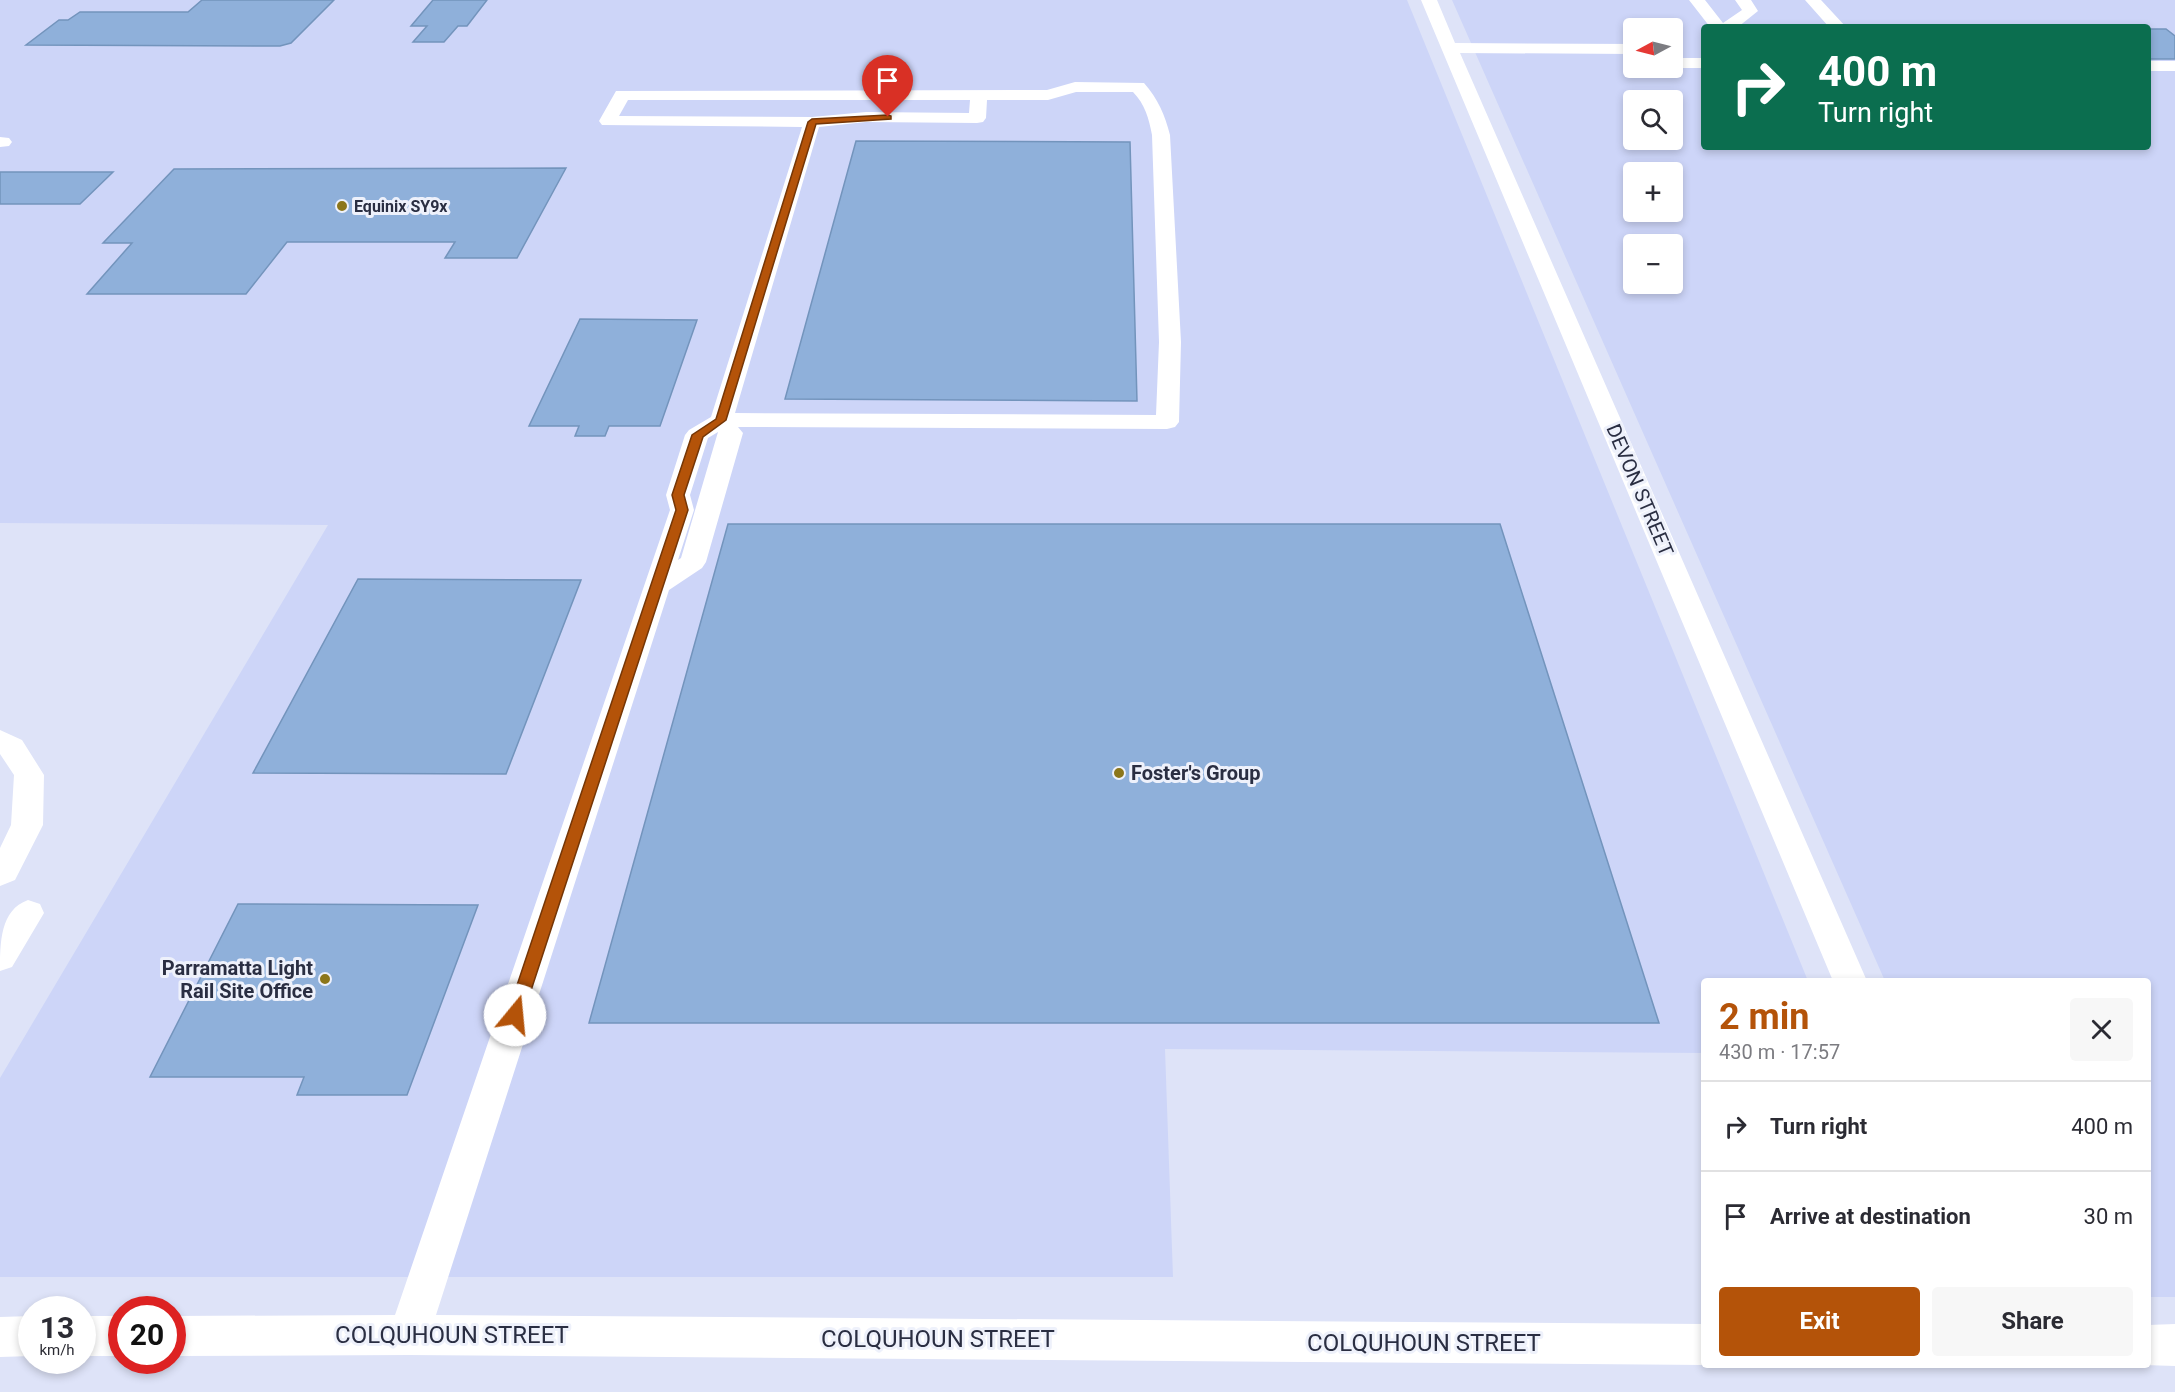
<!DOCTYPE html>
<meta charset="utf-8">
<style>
body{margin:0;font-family:Roboto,sans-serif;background:#f7f7f7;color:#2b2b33;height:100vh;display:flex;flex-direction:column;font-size:22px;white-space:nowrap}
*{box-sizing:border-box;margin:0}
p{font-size:20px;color:#7c7c81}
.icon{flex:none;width:33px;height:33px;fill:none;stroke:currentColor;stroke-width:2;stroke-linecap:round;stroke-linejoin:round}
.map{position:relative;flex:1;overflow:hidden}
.drawer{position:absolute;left:1701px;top:978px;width:450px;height:390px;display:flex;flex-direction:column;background:#fff;border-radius:6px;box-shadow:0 3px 9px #0003}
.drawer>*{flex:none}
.top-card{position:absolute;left:1701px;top:24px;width:450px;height:126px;border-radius:6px;box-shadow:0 3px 9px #0003;background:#0b6e4f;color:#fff;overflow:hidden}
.needle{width:39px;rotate:263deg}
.controls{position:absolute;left:1623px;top:18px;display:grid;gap:12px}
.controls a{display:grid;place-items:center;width:60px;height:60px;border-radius:6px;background:#fff;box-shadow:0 3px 9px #0003;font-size:30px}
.speed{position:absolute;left:18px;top:1296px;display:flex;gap:12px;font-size:30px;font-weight:700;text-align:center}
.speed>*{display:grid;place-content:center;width:78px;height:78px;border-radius:50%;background:#fff;box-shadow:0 3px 9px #0003;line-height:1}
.speed small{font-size:15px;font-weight:400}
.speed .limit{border:9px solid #d22;background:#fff;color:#111}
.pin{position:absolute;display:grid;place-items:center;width:51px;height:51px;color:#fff;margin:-62px -26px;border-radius:50% 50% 50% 0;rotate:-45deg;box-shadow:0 0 6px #0007}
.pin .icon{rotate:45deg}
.me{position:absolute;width:66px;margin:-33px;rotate:17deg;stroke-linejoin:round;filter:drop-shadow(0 0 4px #0008)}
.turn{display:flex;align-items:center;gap:21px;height:126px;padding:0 18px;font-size:27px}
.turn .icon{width:78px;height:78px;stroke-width:2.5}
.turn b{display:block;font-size:42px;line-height:51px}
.round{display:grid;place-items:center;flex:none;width:63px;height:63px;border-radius:6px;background:#f7f7f7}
.head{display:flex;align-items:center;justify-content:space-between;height:102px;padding:0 18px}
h1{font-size:36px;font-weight:700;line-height:45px;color:#b45309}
.primary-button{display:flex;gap:12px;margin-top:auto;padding:12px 18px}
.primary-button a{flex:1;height:69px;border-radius:6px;background:#b45309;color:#fff;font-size:24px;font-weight:700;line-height:69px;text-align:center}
.primary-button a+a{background:#f7f7f7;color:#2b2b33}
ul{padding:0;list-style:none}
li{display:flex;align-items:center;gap:18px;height:90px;padding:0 18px;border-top:2px solid #e1e1e2}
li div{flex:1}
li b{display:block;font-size:22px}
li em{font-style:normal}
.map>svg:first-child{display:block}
.built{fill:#cdd5f8;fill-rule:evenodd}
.building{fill:#8fb0da;stroke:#7394bc;stroke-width:1.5}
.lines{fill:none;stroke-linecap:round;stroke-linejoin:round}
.minor{fill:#fff;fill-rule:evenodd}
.route{fill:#b45309;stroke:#753606;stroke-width:1.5}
.poi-dot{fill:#8c761a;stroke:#eef1fb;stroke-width:2}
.labels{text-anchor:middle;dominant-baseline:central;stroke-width:6;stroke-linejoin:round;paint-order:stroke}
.far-poi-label{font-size:16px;font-weight:bold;fill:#2a2e42;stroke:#eef1fb;text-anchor:start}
.street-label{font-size:20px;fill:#2a2e42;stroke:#eef1fb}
.poi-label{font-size:20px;font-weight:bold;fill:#2a2e42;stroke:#eef1fb;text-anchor:start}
.near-street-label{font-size:24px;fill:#2a2e42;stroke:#eef1fb}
</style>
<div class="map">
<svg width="2175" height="1392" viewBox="0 0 2175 1392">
<rect width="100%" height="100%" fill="#dee3f8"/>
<path class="built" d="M0 0H1407L1808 981H1704V1053L1165 1049 1173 1277H0V1078L328 525 0 523Z
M1452 0H2175V1297H2148V981H1885ZM1704 27H2148V147H1704ZM1634 28H1672V68H1634ZM1634 100H1672V140H1634ZM1634 172H1672V212H1634ZM1634 244H1672V284H1634Z"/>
<path class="building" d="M202 0H334L291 43 280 46 26 45 59 20H68L80 12H188Z
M433 0H487L467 26H458L444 42H413L427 26H411Z
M2148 29H2166L2175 36V59H2148Z
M856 141 1130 142 1137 401 785 399Z
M566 168 517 258H445L455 242H287L246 294H87L132 243H103L174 169Z
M0 172H113L80 204H0Z
M580 319 697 320 660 426H609L605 436H575L579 426H529Z
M728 524H1500L1659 1023H589Z
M358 579 581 580 506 774 253 773Z
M238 904 478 905 407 1095H297L304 1077H150Z"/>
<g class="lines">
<path class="minor" d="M1421 0H1437L1455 43 1634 44V54L1460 53 1867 981H1833Z
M1689 0H1705L1723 23 1742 10 1735 0H1751L1758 11 1738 27H1710Z
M1805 0H1821L1846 27H1829Z
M1672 58H1704V68H1671H1672Z
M2148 61H2175V71H2148Z
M1075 82 1144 83C1158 99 1165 115 1170 135L1181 342 1179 422 1175 427 1167 429 738 427 743 433 706 562 702 568 669 590 436 1315 1704 1324 1705 1365 409 1355 172 1356V1316L395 1315 670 510 666 495 685 435 689 430 711 417 802 127 602 125 599 121 616 91 1047 90ZM1076 92H1133C1145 104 1149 119 1152 135L1159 342 1156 415 735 413 819 127 866 122 977 123 983 122 986 118 987 100H1048ZM628 100H970L969 113 866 112 812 117 619 116ZM718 432 681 558 678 560 694 510 690 495 708 438Z
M0 137 9 138 12 142 9 146 0 147Z
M0 730 22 740 44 775 43 825 15 880 0 886V848L11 825 14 775 0 754Z
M28 900 40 904 44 913 12 967 0 971C0 943 0 910 28 900Z
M32 1316V1356L0 1357V1317Z
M82 1316H122V1356H82Z
M2175 1324V1366L2144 1365H2148V1325Z"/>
</g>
<path class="route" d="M888 115 891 116V119L816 124 726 420 703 437 684 495 688 510 523 1015 521 1020 515 1022 509 1020 507 1015 676 510 672 495 692 435 716 419 808 122 812 119Z"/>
<g class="poi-dot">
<circle cx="342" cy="206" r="6"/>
<circle cx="1119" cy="773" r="6"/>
<circle cx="325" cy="979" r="6"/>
</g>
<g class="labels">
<g class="far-poi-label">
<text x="354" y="206">Equinix SY9x</text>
</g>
<g class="street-label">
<text transform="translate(1640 490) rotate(67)">DEVON STREET</text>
</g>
<g class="poi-label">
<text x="1131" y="773">Foster's Group</text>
<text x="313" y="968" text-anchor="end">Parramatta Light<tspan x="313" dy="23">Rail Site Office</tspan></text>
</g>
<g class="near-street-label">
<text x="452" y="1335">COLQUHOUN STREET</text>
<text x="938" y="1339">COLQUHOUN STREET</text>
<text x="1424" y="1343">COLQUHOUN STREET</text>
</g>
</g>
</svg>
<div class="controls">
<a><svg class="needle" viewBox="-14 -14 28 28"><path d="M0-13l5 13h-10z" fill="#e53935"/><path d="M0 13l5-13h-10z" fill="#7c7c81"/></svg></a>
<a><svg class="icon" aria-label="search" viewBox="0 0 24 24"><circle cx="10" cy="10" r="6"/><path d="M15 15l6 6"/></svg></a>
<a>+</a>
<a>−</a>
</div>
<div class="speed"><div>13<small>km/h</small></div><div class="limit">20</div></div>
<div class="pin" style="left:888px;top:117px;background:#d93025"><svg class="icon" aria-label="arrive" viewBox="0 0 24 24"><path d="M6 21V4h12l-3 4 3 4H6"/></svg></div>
<svg class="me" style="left:515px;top:1015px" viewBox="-20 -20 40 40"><circle r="19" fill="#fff"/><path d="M0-13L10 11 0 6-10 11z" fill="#b45309"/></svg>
<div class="top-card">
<div class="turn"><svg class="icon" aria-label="right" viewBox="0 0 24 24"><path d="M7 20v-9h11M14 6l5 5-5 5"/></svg><div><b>400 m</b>Turn right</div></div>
</div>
<section class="drawer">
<div class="head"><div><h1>2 min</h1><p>430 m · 17:57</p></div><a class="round"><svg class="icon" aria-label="close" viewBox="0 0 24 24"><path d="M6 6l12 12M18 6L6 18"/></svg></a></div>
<ul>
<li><svg class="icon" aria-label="right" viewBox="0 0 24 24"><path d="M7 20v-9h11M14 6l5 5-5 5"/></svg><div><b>Turn right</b></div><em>400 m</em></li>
<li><svg class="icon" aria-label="arrive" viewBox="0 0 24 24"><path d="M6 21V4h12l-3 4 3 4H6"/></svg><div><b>Arrive at destination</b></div><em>30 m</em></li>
</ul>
<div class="primary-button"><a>Exit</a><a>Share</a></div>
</section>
</div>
